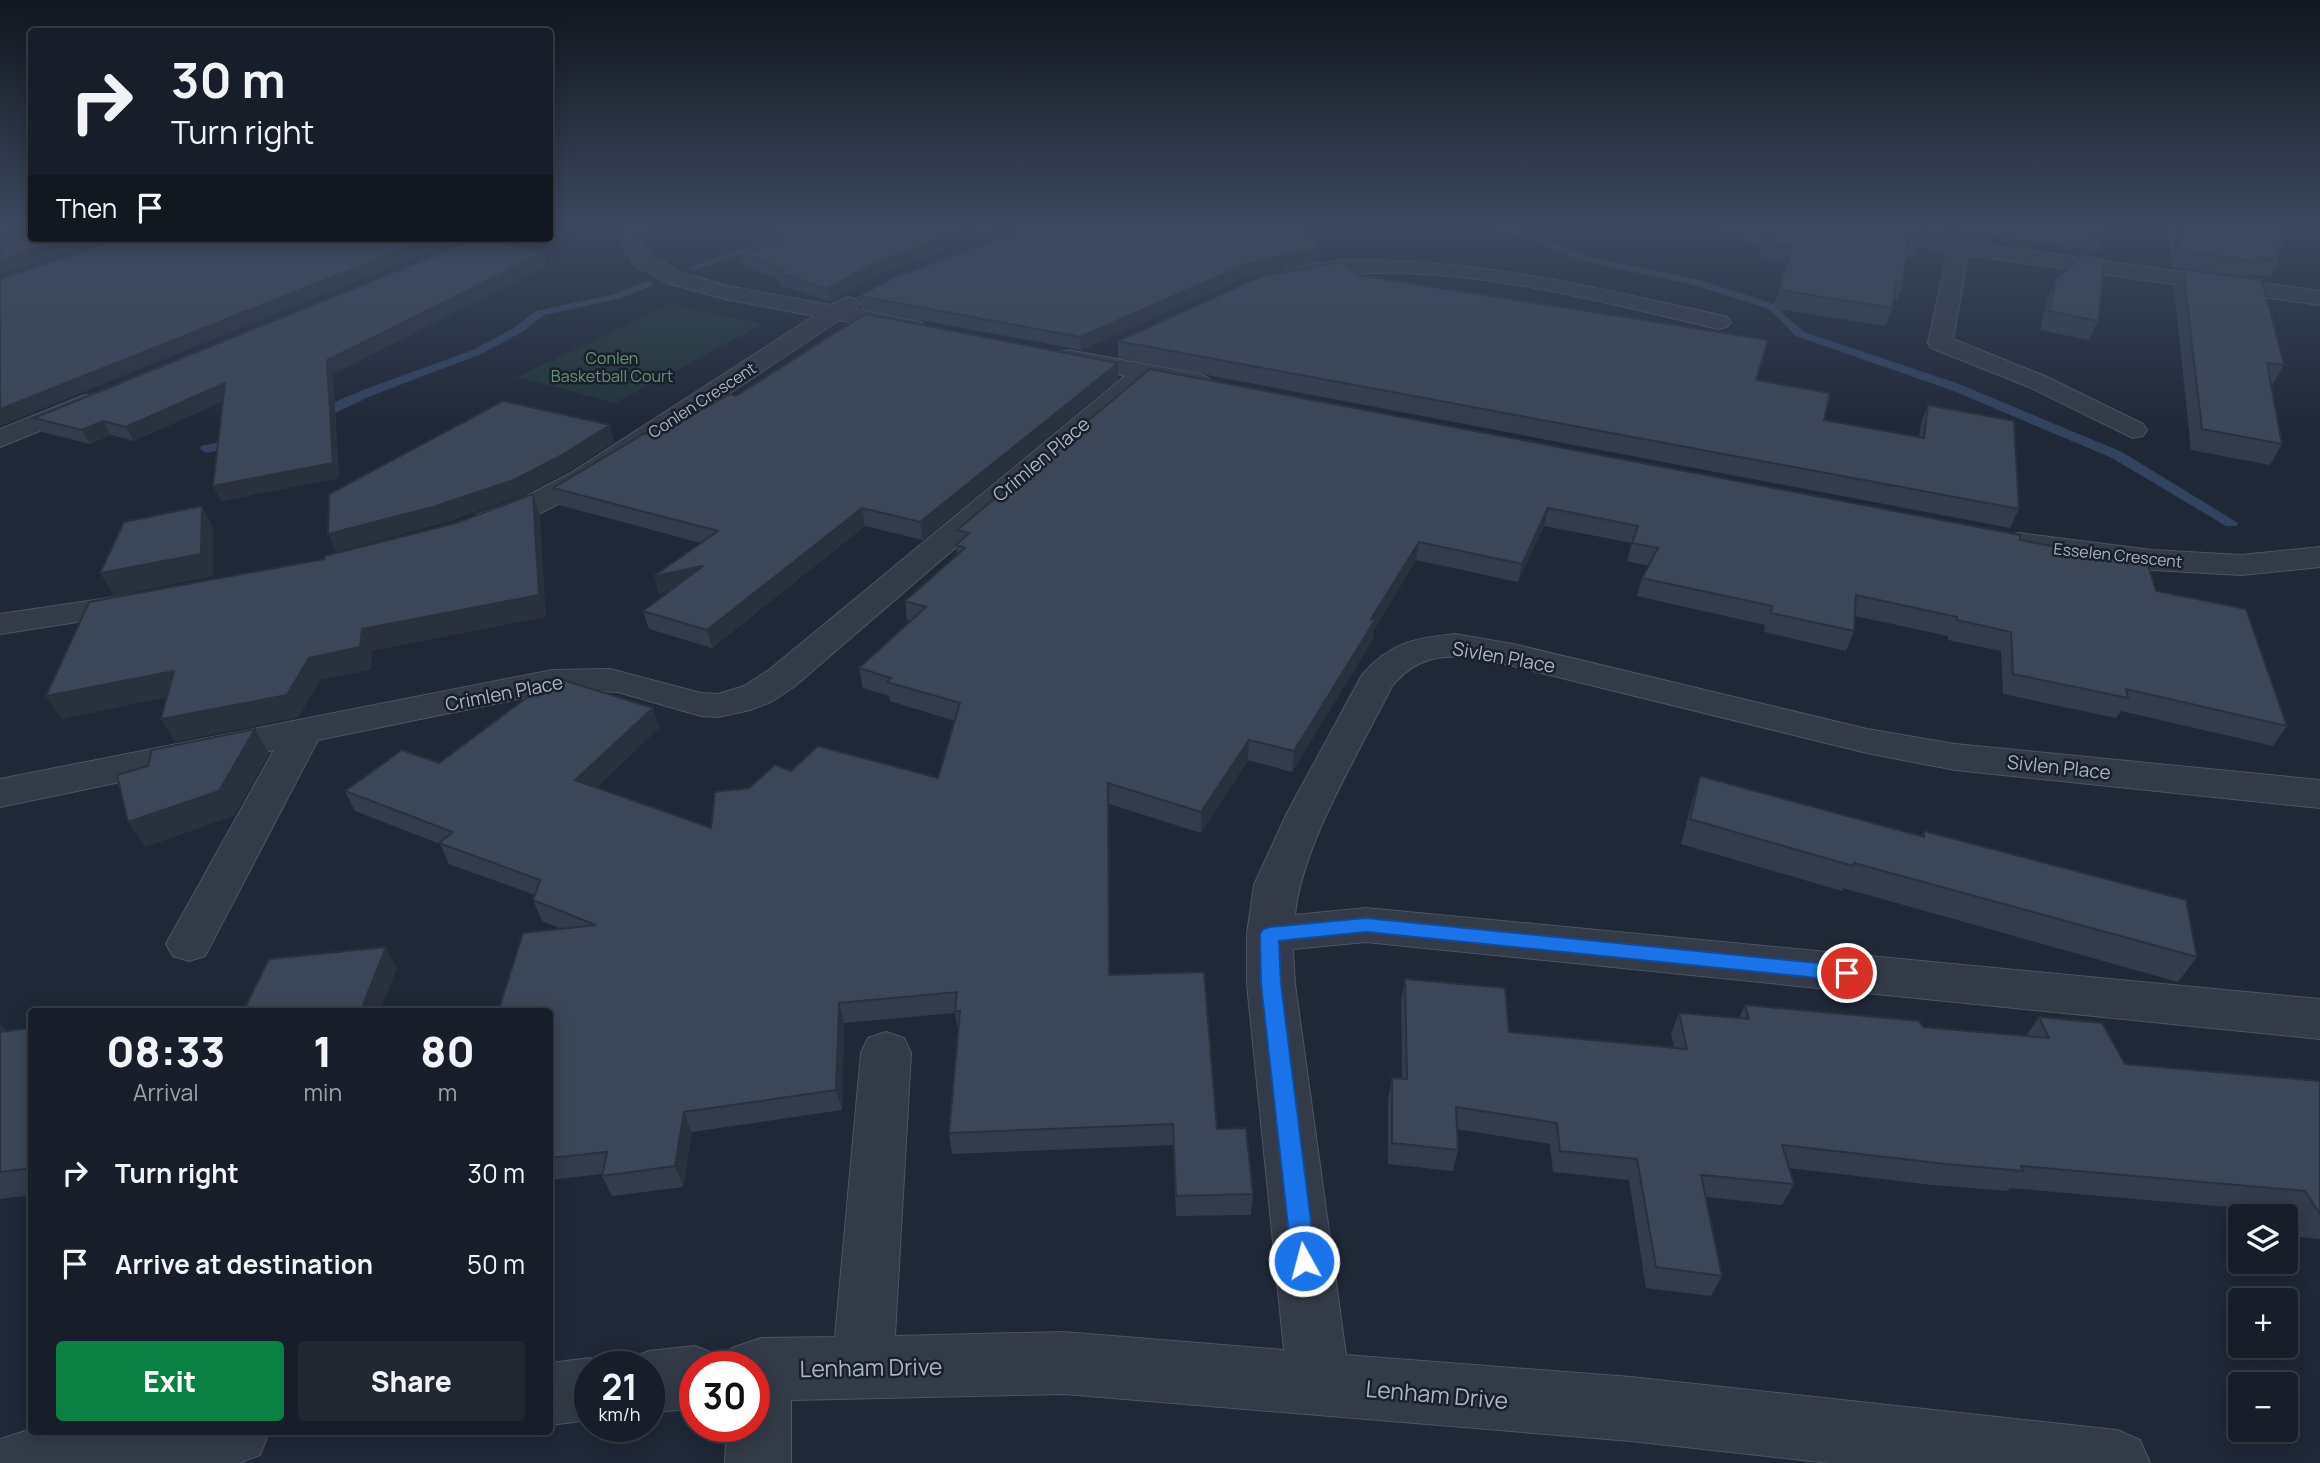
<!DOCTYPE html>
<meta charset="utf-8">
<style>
body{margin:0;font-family:Manrope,sans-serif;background:#202731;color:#f1f3f6;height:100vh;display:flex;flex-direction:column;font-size:26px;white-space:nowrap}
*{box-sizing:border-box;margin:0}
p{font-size:23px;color:#9ea2a8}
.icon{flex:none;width:38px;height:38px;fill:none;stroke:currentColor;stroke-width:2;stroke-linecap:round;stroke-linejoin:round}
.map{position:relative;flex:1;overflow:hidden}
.panel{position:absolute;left:28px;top:1008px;width:525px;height:427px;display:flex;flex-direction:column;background:#171e29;border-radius:7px;box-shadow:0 4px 18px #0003,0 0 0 2px #363c46}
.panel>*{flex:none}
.guide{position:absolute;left:28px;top:28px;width:525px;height:214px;border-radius:7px;box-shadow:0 4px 18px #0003,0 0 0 2px #363c46;background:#171e29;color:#f1f3f6;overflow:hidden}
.fabs{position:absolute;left:2228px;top:1204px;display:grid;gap:14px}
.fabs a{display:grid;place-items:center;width:70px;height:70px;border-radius:7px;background:#171e29;box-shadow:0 4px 18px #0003,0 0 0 2px #363c46;font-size:35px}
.speed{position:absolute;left:574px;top:1351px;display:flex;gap:14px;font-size:35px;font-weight:700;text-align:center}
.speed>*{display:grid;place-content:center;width:91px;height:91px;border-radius:50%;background:#171e29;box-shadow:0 4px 18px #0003,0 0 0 2px #363c46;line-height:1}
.speed small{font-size:18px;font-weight:400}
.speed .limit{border:10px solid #d22;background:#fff;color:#111}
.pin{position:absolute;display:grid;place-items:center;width:60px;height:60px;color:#fff;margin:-30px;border:4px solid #fff;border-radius:50%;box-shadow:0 2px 7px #0007}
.me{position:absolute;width:77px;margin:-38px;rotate:353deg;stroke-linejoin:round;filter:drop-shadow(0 0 5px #0008)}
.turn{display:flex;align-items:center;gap:24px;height:147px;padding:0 28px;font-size:32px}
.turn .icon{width:91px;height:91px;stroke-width:2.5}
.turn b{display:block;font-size:49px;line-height:60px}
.then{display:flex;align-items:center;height:66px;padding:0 28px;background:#0003;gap:14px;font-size:26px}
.eta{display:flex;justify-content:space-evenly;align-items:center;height:119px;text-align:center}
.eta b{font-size:42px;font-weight:800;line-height:49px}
.action{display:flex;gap:14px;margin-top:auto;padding:14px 28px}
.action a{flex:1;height:80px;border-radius:7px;background:#0b8043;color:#fff;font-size:28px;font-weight:800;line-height:80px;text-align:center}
.action a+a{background:#202731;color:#f1f3f6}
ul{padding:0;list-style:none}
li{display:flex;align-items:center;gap:21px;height:91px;padding:0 28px}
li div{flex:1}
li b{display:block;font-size:26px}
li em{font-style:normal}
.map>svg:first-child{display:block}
.green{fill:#213539}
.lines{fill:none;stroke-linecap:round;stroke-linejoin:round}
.stream{fill:#324360;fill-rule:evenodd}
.minor-casing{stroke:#4d5563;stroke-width:2}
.minor{fill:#333b48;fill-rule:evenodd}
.wall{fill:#333c4c}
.shaded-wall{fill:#29313e}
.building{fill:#3b4658;stroke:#29313e;stroke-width:2}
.route{fill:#1a73e8;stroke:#114b97;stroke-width:2}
.labels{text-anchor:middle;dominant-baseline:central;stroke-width:5;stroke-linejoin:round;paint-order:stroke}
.far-park-label{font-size:16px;fill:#649572;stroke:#19202c}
.far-street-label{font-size:16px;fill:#adb5c5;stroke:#19202c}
.street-label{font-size:19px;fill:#adb5c5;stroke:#19202c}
.near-street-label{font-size:23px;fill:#adb5c5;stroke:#19202c}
</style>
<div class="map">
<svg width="2320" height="1463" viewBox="0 0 2320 1463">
<rect width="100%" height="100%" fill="#1f2837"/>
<path class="green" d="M671 304 763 324 615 403 517 377Z"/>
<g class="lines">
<path class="stream" d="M805 225H819L696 270 688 268Z
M1479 225H1495L1542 238 1589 257 1700 280 1777 305 1783 314 1804 332 1959 384 2122 452 2238 523 2236 526H2226L2112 458 1951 390 1796 336 1769 309 1694 285 1583 261 1536 242Z
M648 281 652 282V286L618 299 544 315 522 332 481 354 371 396 320 420 310 417 327 405 363 390 473 350 514 328 536 311 611 295Z
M241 438 247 442 245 445 206 453 200 449 201 446Z"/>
<defs>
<path id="minor" d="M629 225H649L641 241 649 255 683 273 727 286 831 305 848 297 856 299 859 304 856 309 921 322 925 327 921 332 913 334 839 320C793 351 747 382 701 412 657 441 524 541 476 529L472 522 476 515 521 499 569 474 814 316 725 299 667 283 633 264 621 241Z
M1828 225H1873L1959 241 2320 291V305L1968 255 1953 339 2047 377 2143 424 2147 430 2143 436 2133 438 2029 387 1931 348 1928 343 1948 251 1838 231Z
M1348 260C1478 259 1593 287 1719 315L1727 317 1731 322 1727 327 1719 329C1615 305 1509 276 1402 273 1366 272 1331 275 1295 280L1287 278 1284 273 1287 268 1295 266Z
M1068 350 1198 374 1207 377 1211 382 1207 387 1198 390 1150 380 795 686 771 702 750 710 718 717 701 716 618 692 577 690 552 692 318 740 205 956 189 961 173 956 166 944 274 750 0 807V779L552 670 610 669 701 693 718 694 744 686 769 670 1125 376 1059 362 1056 357 1059 352Z
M85 395 94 397 98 403 94 409 0 447V429Z
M2019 533 2152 550 2241 555 2320 547V567L2241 575 2152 570 2008 549 2003 542 2008 535Z
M136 594 148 597 153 604 148 611 0 634V614Z
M1455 634 1513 644 1867 729 1955 744 2320 780V808L1955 770 1867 753 1513 666C1466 657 1427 644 1392 686 1360 751 1302 844 1295 915L1366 908 2320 999V1039L1366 942 1293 949 1295 984 1346 1355 1631 1377 2117 1430 2140 1440 2150 1463H1829L1631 1441 1064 1394 791 1400V1463H725L727 1426H754V1367H725L732 1348 761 1338 835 1337 861 1053 868 1038 886 1032 904 1038 911 1053 895 1336 1064 1332 1284 1350 1247 984V934L1254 885 1287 813 1362 675C1389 643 1415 638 1455 634Z
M695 1346 717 1355 722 1367H695V1408L649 1413V1367H624L627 1360 649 1351Z
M590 1358 612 1367H590V1420L550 1425V1363Z
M32 1429V1432H269L260 1455 239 1463H0V1439Z"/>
</defs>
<use href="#minor" class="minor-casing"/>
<use href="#minor" class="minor"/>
</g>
<path class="wall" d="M761 225H1013L878 275 829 301 780 285 778 279 744 266 742 254 779 242 778 238 787 235Z
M1707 225H1890L1919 241 1913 258 1906 257 1903 282 1897 300 1894 299 1892 308 1885 326 1773 308 1787 264 1758 259 1761 248Z
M1894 225H2106L2105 235 2098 252 1944 228 1943 232Z
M2167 225H2277L2283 247 2278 256 2279 261 2271 277 2250 274 2248 278 2284 365 2273 384H2271L2282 444 2270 465 2191 450 2174 287 2183 269 2172 268Z
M479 238H526L509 245 545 252 548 265 333 374 339 478 221 501 213 486 223 401 134 441 111 435 90 444 42 432 34 418Z
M1321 248 1320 261 1249 276 1081 350 861 309 859 296Z
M1358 275 1756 380 1824 420 1919 437 1921 423 1928 405 2019 509 2010 528 1118 358V341Z
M2056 279 2098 321 2089 340 2040 330 2048 297Z
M1150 369 2020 540 2156 591 2287 726 2273 746 2121 711 2116 718 2003 694 2001 651 1948 640V636L1855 616 1854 631 1846 651 1764 632 1765 625 1637 596 1642 578 1649 566 1627 561 1632 543 1544 526 1518 582 1416 560 1374 630 1373 639 1292 772 1248 760 1201 833 1109 804 1110 975 1217 1129 1253 1194 1251 1215 1176 1216 1173 1145 952 1154 949 1133 958 1030 955 1013 844 1023 842 1110 692 1132 683 1187 612 1196 602 1176V1174L550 1180V1012L562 929 542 921 533 900 535 895 449 864 440 844 355 811 345 791 439 763 659 728 596 788 711 828 749 788 791 771 938 778 955 721 890 701 889 696 863 688 859 668 911 621 907 620 905 601 957 555 956 545 958 543 957 530Z
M1118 379 923 540 865 526 712 648 649 629 643 611 669 592 659 594 654 576 701 543 559 505 553 488 736 396Z
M1700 776 1921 836 1924 831 2197 957 2178 982 1843 888 1842 891 1681 844 1692 801Z
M1405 979 1509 1032 1674 1047 1671 1034 1679 1013 1739 1018 1745 1005 1923 1027 2026 1036 2039 1017 2125 1064 2320 1081V1239L2300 1237 2285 1212 2010 1188 2008 1191 1932 1185 1789 1168 1794 1184 1782 1205 1705 1197 1722 1276 1711 1296 1646 1288 1629 1180 1553 1172 1550 1144 1457 1129 1458 1150 1453 1171 1388 1164V1099L1392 1078 1402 1079 1401 1000Z
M0 1024 6 1031 32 1028V1195L0 1199Z"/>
<path class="shaded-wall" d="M980 225H1013L878 275 829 301 827 289 876 262Z
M68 238H110L0 274V260Z
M430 238H463L0 426V409Z
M494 238H526L491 253 487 241Z
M1321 248 1320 261 1249 276 1081 350 1080 337 1249 263Z
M545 252 548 265 333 374 339 478 221 501 213 486 327 360Z
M1118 363V379L923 540 920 522Z
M225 383 232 397 134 441 126 427Z
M103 421 111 435 90 444 82 430Z
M610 425 614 442 568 472 520 497 440 524 336 552 328 534Z
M533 494 540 515 546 617 372 651 371 670 320 680 299 717 175 742 161 719 309 658 362 629Z
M202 506 213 528V576L114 596 100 573Z
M862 508 865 526 712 648 707 630Z
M1548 508 1544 526 1518 582 1522 564Z
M1419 542 1416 560 1374 630 1373 639 1292 772 1294 751 1371 619Z
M703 566 708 584 659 594 654 576Z
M174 671 187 693 62 719 46 696Z
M653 708 659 728 583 800 575 780Z
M255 729 269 754 234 816 145 847 128 822Z
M1249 740 1248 760 1201 833V812Z
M1108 783 1109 804 1110 995 1109 975Z
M386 947 397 968 380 1012H360Z
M839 1003 844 1023 842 1110 836 1090Z
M0 1024 16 1043 0 1051Z
M684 1112 692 1132 683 1187 675 1166Z"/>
<path class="building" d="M0 225H32V238H68L0 260Z
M790 225H980L876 262 827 289 777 272 785 269 742 254 784 240 778 238 803 230Z
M1034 225H1292L1321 248 1249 263 1080 337 859 296 895 277Z
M1751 225H1890L1921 231 1919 241 1908 239 1903 282 1897 281 1892 308 1779 290 1792 247 1763 242 1770 233Z
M2040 225H2106L2105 235Z
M2177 225H2277L2283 247 2276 246 2279 261 2256 257 2257 262 2180 251Z
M125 238H430L0 409V279Z
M479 238H494L487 241 545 252 327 360 333 463 213 486 225 383 126 427 103 421 82 430 34 418Z
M2082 255 2105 258 2098 321 2049 311 2056 279Z
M1341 262 1358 275 1768 340 1756 380 1830 393 1824 420 1924 438 1928 405 2014 421 2019 509 1118 341 1262 276Z
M2183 269 2262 280 2284 365 2267 363 2282 444 2202 429Z
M865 314 1118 363 920 522 862 508 707 630 643 611 703 566 654 576 718 531 553 488 645 433 655 436 730 394 736 396Z
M1150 369 2020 535V540L2148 565 2156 591 2246 609 2287 726 2126 689 2128 698 2013 674 2011 632 1957 620V617L1856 595 1854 631 1771 613 1772 606 1642 578 1658 548 1632 543 1638 526 1548 508 1522 564 1419 542 1371 619 1375 620 1294 751 1249 740 1201 812 1108 783 1109 975 1204 972 1217 1129 1246 1128 1253 1194 1176 1196 1173 1124 949 1133 960 1011H955L957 992 839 1003 836 1090 684 1112 675 1166 602 1176 607 1152 550 1158V1012H498L523 933 596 925 533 900 540 880 439 843 453 832 345 791 402 750 439 763 554 677 653 708 575 780 711 828 715 792 749 788 775 765 791 771 818 746 938 778 960 703 887 682 891 678 859 668 926 607 905 601 965 548 956 545 969 533 957 530Z
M503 401 610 425 562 455 514 480 433 507 328 534 329 494Z
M533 494 539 595 362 629 360 647 309 658 287 695 161 719 174 671 46 696 89 602 325 559V556L456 523Z
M202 506 201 554 100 573 124 522Z
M255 729 219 791 128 822 117 775 148 766 152 750Z
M1700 776 1924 837V831L2186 900 2197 957 1854 863 1853 866 1690 819Z
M386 947 360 1012H243L269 959Z
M1405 979 1505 988 1509 1032 1687 1049 1679 1013 1749 1019 1745 1005 1919 1021 1923 1027 2049 1038 2039 1017 2102 1023 2125 1064 2320 1081V1214L2305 1191 2021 1166 2023 1171 1946 1164 1782 1145 1794 1184 1701 1175 1722 1276 1656 1267 1637 1159 1560 1151 1557 1123 1456 1107 1458 1150 1392 1143V1078L1407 1079Z
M32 1028V1168L0 1172V1032Z"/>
<linearGradient id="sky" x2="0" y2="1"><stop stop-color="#11161e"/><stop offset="0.52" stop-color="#3c485e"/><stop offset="1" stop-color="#3c485e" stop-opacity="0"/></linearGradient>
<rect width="2320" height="430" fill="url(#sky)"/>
<path class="route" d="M1366 918 1847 966 1854 968 1857 973 1854 979 1847 981 1366 932 1279 941 1281 984 1316 1261 1312 1269 1304 1272 1295 1269 1292 1261 1261 984 1260 934 1263 929 1270 927Z"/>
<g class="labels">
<g class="far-park-label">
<text x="612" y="358">Conlen<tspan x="612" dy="18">Basketball Court</tspan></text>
</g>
<g class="far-street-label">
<text transform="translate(702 400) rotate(-33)">Conlen Crescent</text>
<text transform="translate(2118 555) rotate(6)">Esselen Crescent</text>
</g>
<g class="street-label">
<text transform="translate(1041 459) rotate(-40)">Crimlen Place</text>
<text transform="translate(1504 657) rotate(10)">Sivlen Place</text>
<text transform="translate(504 693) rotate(-11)">Crimlen Place</text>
<text transform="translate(2059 767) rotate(6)">Sivlen Place</text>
</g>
<g class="near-street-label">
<text transform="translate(871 1367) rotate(-1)">Lenham Drive</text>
<text transform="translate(1437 1394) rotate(5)">Lenham Drive</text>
</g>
</g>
</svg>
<div class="fabs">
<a><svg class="icon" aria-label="layers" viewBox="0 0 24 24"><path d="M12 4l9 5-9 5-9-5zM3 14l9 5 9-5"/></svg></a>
<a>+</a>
<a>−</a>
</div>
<div class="speed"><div>21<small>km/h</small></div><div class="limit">30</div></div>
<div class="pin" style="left:1847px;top:973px;background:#d93025"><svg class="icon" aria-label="arrive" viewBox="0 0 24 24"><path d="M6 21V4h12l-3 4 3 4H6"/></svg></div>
<svg class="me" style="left:1304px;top:1261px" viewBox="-20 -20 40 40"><circle r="17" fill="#1a73e8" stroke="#fff" stroke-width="3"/><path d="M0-11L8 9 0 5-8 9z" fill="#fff"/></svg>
<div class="guide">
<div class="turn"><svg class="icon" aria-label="right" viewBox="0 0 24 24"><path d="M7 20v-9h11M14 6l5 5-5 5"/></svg><div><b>30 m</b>Turn right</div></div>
<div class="then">Then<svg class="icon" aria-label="arrive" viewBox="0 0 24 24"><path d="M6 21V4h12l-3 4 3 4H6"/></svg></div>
</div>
<section class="panel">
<div class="eta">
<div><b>08:33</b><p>Arrival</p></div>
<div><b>1</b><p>min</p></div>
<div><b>80</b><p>m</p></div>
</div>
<ul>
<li><svg class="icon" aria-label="right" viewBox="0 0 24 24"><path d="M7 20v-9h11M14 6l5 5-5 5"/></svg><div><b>Turn right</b></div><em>30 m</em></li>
<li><svg class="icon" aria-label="arrive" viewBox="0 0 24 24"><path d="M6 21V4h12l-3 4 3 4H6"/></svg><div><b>Arrive at destination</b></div><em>50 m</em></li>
</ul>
<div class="action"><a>Exit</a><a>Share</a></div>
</section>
</div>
